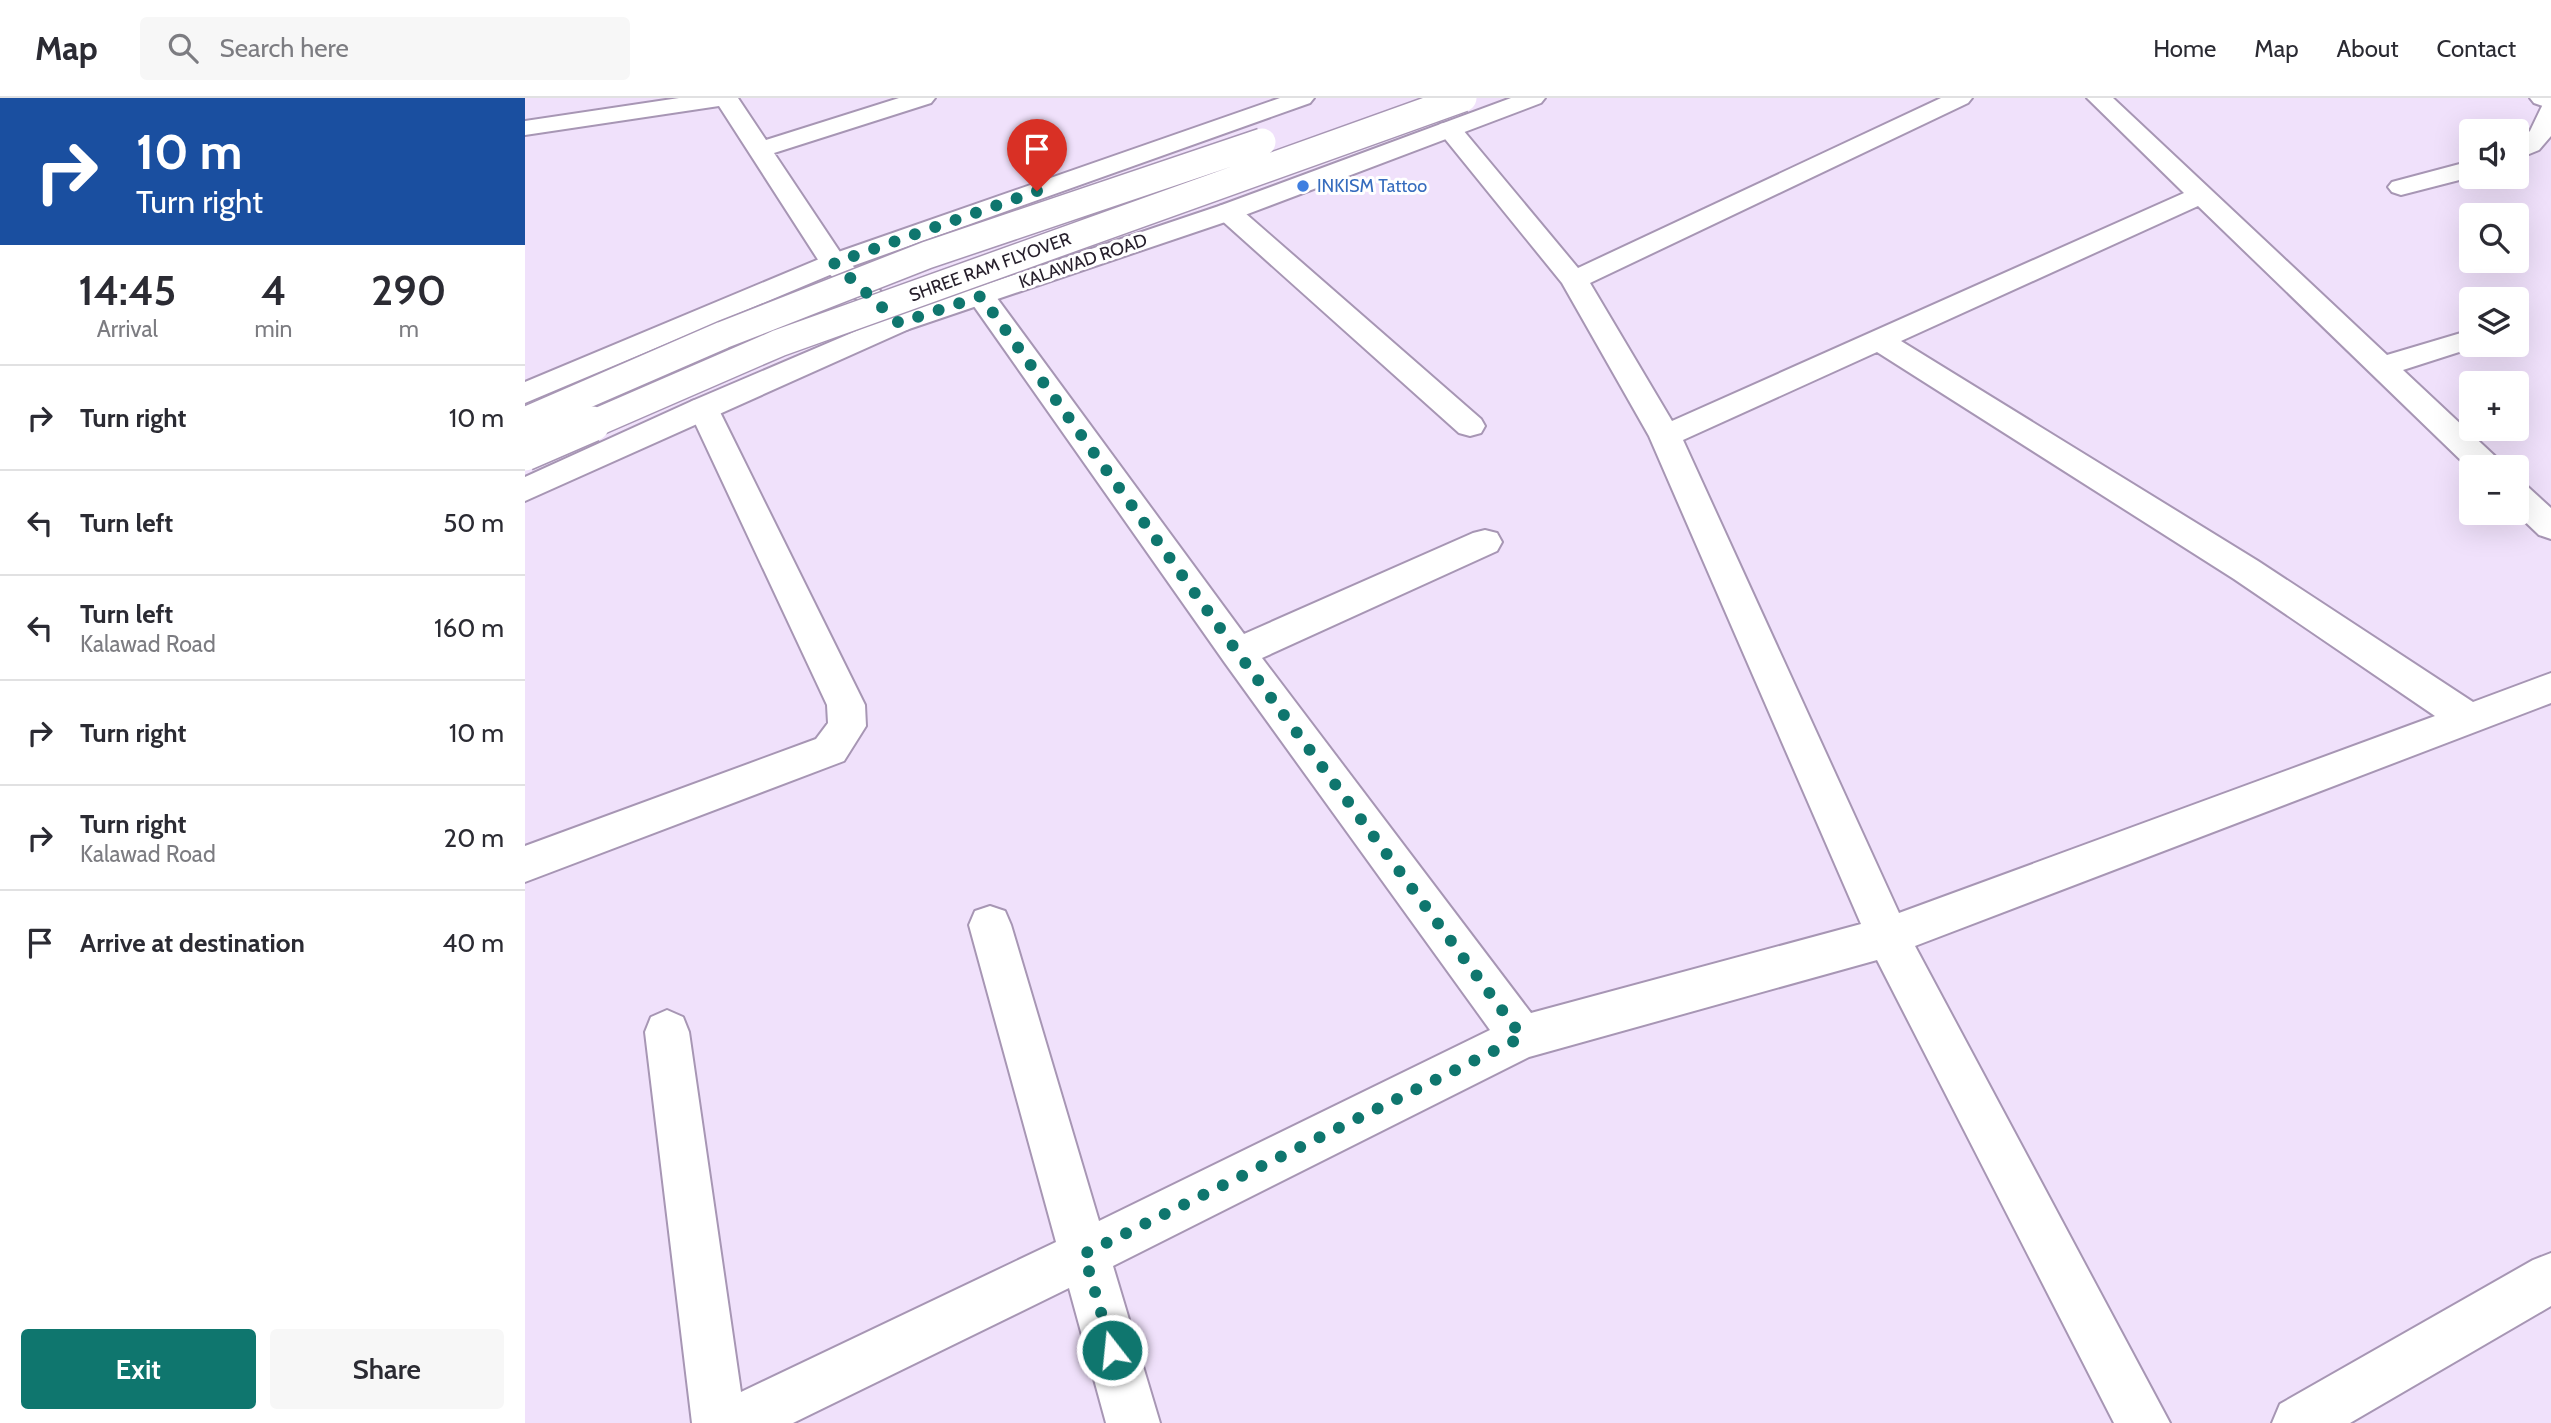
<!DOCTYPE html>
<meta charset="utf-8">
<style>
body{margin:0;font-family:Cabin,sans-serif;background:#f7f7f7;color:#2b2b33;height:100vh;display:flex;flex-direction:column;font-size:26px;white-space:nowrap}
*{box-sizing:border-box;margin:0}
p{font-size:23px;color:#7c7c81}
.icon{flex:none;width:38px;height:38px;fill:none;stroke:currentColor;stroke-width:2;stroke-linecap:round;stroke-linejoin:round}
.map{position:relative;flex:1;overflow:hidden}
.sheet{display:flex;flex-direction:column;background:#fff;width:525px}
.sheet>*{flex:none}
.banner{background:#1a4fa0;color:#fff;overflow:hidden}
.tools{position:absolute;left:1934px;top:21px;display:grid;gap:14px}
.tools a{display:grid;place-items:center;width:70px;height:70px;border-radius:7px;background:#fff;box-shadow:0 7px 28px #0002;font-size:35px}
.pin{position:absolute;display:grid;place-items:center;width:60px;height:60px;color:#fff;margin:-72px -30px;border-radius:50% 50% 50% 0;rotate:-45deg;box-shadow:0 0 7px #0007}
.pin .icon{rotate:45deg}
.me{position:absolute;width:77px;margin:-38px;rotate:344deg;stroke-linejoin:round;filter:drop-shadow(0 0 5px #0008)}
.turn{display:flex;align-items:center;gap:24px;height:147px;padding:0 21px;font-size:32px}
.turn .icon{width:91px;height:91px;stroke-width:2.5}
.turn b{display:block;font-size:49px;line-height:60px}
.eta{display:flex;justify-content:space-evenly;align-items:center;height:119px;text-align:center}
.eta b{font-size:42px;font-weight:600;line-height:49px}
.button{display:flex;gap:14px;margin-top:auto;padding:14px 21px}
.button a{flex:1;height:80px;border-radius:7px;background:#0f766e;color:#fff;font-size:28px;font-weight:600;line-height:80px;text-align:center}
.button a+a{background:#f7f7f7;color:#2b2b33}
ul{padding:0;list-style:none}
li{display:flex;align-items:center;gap:21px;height:105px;padding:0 21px;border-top:2px solid #e1e1e2}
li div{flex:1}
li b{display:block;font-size:26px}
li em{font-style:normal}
header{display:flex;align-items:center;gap:42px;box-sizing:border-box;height:98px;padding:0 35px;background:#fff;border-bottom:2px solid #e1e1e2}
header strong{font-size:33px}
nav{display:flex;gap:38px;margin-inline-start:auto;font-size:24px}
.search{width:490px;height:63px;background:#f7f7f7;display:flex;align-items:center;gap:18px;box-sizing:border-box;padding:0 24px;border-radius:7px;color:#7c7c81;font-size:26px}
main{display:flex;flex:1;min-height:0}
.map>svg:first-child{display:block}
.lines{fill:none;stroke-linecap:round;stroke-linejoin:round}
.minor-casing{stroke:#a796b4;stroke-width:4}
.tertiary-casing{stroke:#a796b4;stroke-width:4}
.minor{fill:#fff;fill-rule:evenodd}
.tertiary{fill:#fff;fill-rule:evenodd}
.primary-bridge-far1-casing{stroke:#a796b4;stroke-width:30;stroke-linecap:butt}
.primary-bridge-casing{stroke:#a796b4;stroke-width:38;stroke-linecap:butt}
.primary-bridge-far1{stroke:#fff;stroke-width:27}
.primary-bridge{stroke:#fff;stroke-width:35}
.route{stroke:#0f766e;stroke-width:12;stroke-dasharray:0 21.6}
.shop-dot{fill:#3f7fe0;stroke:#fff;stroke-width:2.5}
.labels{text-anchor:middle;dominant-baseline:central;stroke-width:6;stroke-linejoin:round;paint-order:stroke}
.far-shop-label{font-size:18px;fill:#366cbe;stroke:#fff;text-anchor:start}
.far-street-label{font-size:18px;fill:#27202c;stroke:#fff}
</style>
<header>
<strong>Map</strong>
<div class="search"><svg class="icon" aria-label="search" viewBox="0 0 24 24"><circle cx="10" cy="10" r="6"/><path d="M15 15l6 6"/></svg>Search here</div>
<nav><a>Home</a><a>Map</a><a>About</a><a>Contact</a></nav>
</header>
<main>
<section class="sheet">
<div class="banner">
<div class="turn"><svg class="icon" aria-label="right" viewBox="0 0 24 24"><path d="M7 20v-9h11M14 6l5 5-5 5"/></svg><div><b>10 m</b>Turn right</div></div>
</div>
<div class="eta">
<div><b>14:45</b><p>Arrival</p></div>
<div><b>4</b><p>min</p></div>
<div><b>290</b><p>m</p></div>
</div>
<ul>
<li><svg class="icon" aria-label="right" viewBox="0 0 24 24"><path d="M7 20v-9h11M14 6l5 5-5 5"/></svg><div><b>Turn right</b></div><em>10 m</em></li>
<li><svg class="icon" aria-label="left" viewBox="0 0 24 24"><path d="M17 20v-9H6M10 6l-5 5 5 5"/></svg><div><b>Turn left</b></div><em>50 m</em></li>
<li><svg class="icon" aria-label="left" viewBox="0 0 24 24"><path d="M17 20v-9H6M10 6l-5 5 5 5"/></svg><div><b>Turn left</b><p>Kalawad Road</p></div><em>160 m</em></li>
<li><svg class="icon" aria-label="right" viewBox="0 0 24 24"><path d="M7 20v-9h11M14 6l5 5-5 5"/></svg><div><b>Turn right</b></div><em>10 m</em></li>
<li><svg class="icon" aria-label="right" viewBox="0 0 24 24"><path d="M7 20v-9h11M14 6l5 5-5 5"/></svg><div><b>Turn right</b><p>Kalawad Road</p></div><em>20 m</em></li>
<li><svg class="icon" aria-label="arrive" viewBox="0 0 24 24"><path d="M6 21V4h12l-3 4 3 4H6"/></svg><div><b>Arrive at destination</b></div><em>40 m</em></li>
</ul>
<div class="button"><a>Exit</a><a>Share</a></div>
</section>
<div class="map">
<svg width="2026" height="1325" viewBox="0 0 2026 1325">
<rect width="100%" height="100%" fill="#f0e1fb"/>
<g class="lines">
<defs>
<path id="minor" d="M154 0H213L241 42 374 0H410L406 5 249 55 319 160 384 219 388 225 384 231 374 234 364 231 299 171 194 8 0 37V23Z
M1416 0H1447L1443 5 1065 185 1147 323 1659 95 1562 0H1588L1862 257 1946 232V247H1956L1878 272 1973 361 1978 369H1946V372L1673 108 1376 243 1733 463 1948 604 2026 575V605L1390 848 1645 1325H1589L1352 862 1004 959 588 1168 635 1325H581L544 1190 268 1325H167L120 934 126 919 142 912 158 919 164 934 216 1294 531 1144 444 827 450 813 465 808 480 813 486 827 574 1123 965 932 700 565 446 204 442 198 446 192 456 190 466 192 719 536 948 435 960 432 972 435 977 444 972 453 737 560 1006 915 1336 826 1124 338 1037 185 912 31 915 26 924 24 933 26 1053 170ZM1352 254 1709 481 1910 618 1374 815 1158 342Z
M2026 4V38L2014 52 1992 61V45L2005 33 2018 6Z
M1946 63V79L1876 97 1867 94 1863 89 1867 84Z
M703 106 712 108 956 321 960 328 956 335 945 338 934 335 694 120 690 114 694 108Z
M178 300 189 303 193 310 340 607 341 628 319 663 0 784V748L291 641 303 625 302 607 163 310 167 303Z
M1992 386 2003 389 2026 410V441L2014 437 1991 415Z
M2026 1155V1208L1825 1325H1747L1755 1306 2008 1162Z"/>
<path id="tertiary" d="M755 0H789L785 5 319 171 0 305V284L299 159Z
M986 0H1020L1016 5 712 120 384 231 0 403V379L167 303 364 219 694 108Z
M2005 0H2026V11L2009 5Z"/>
</defs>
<use href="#minor" class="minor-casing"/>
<use href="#tertiary" class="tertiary-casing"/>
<use href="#minor" class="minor"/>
<use href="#tertiary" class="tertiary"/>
<defs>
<path id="primary-bridge-far1" d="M0 323 198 237 402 157 737 44
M63 328 254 245 938 0"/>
<path id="primary-bridge" d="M0 355 67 326"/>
</defs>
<use href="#primary-bridge-far1" class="primary-bridge-far1-casing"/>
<use href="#primary-bridge" class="primary-bridge-casing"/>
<use href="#primary-bridge-far1" class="primary-bridge-far1"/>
<use href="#primary-bridge" class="primary-bridge"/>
</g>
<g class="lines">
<path class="route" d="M512 93 309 165 374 225 456 198 713 555 997 939 559 1156 587 1252"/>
</g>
<circle class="shop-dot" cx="778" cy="88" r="7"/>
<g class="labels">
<g class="far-shop-label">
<text x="792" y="88">INKISM Tattoo</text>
</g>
<g class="far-street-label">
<text transform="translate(558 163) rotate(-19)">KALAWAD ROAD</text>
<text transform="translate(465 169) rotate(-20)">SHREE RAM FLYOVER</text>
</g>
</g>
</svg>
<div class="tools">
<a><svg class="icon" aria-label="sound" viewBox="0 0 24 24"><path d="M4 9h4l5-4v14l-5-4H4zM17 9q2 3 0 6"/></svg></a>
<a><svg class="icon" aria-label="search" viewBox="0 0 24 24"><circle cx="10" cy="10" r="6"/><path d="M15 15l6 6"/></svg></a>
<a><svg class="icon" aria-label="layers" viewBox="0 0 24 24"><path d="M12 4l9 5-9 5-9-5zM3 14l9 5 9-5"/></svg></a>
<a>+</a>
<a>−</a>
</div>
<div class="pin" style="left:512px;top:93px;background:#d93025"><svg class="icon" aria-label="arrive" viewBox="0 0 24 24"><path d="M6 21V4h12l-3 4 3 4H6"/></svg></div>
<svg class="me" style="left:587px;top:1252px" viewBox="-20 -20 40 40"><circle r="17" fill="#0f766e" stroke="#fff" stroke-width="3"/><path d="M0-11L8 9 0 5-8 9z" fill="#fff"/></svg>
</div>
</main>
